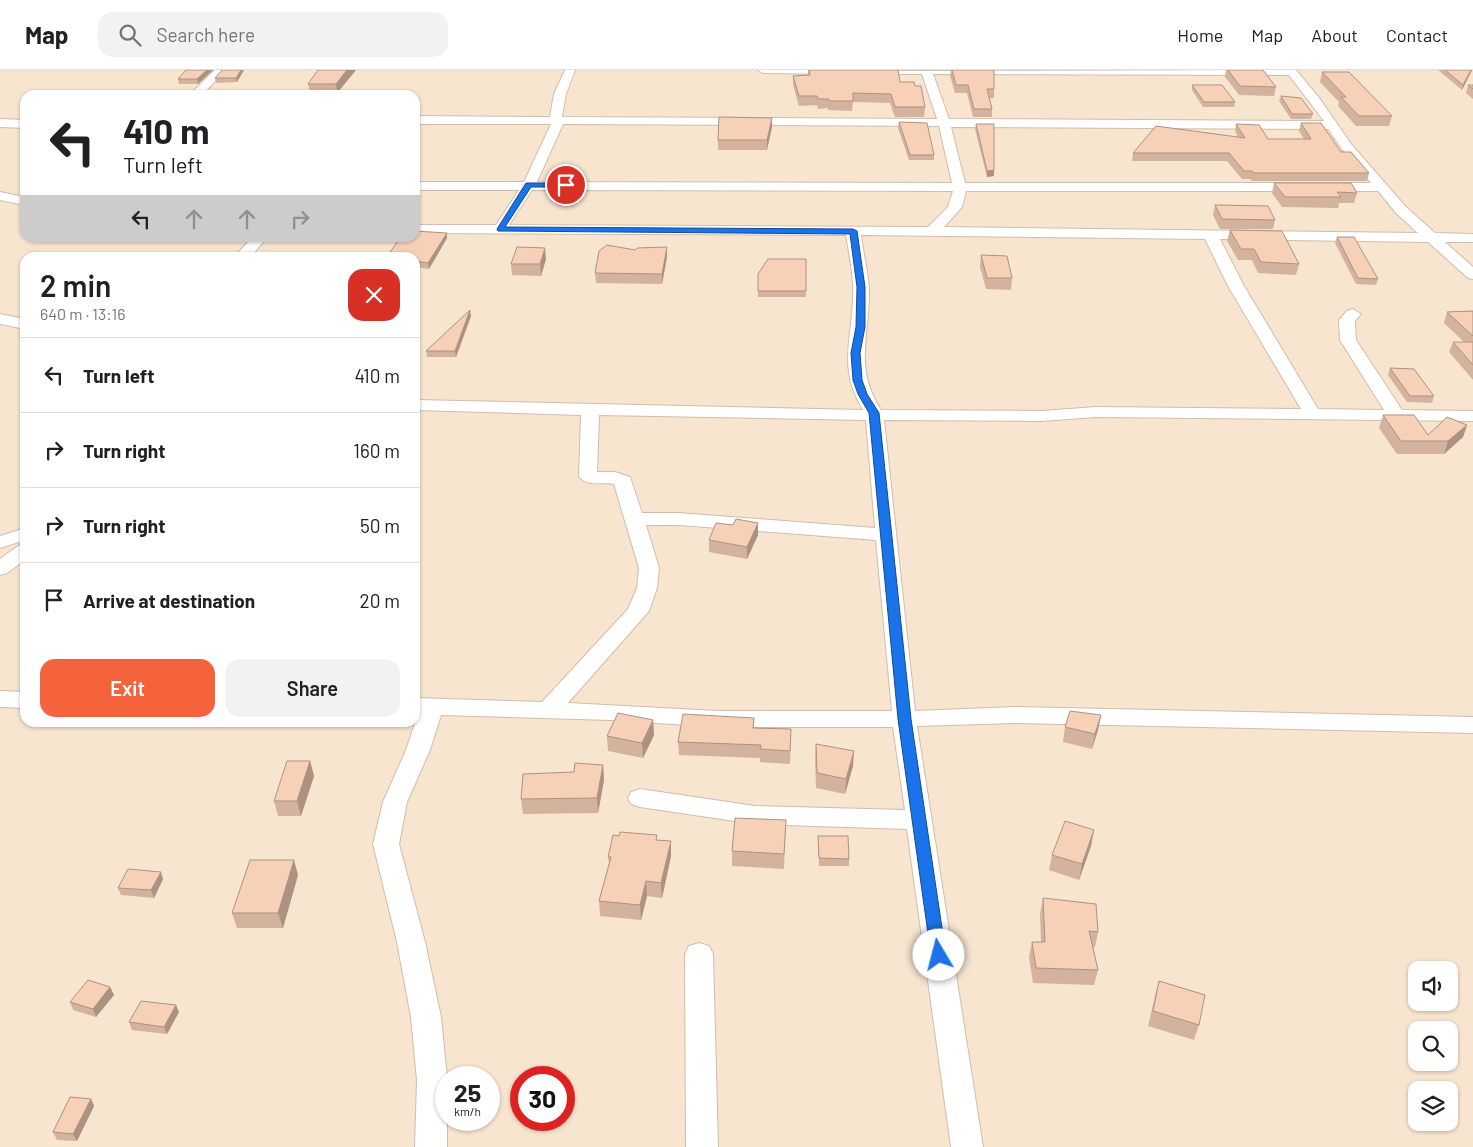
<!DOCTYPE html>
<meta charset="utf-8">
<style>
body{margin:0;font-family:Barlow,sans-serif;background:#f2f2f2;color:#202124;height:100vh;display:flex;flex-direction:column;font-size:19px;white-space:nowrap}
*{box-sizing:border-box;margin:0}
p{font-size:16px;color:#757577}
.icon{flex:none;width:28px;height:28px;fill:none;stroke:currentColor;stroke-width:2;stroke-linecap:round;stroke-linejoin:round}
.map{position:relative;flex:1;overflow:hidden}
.details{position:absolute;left:20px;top:182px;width:400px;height:475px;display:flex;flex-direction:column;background:#fff;border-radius:15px;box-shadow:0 1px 4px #0004}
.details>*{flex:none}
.top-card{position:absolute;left:20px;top:20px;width:400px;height:152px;border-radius:15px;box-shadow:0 1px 4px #0004;background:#fff;color:#202124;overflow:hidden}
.controls{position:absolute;left:1408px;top:891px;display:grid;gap:10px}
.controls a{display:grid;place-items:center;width:50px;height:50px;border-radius:10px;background:#fff;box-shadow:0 1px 4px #0004;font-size:25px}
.speed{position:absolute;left:435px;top:996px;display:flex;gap:10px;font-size:25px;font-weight:700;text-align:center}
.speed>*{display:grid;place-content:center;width:65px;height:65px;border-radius:50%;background:#fff;box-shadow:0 1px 4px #0004;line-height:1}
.speed small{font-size:12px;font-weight:400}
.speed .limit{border:8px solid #d22;background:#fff;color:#111}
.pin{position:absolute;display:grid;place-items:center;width:42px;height:42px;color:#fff;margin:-21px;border:2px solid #fff;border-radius:50%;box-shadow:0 1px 5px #0007}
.me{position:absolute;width:55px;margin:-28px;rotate:352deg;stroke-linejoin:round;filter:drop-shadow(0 0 4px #0008)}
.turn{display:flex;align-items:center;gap:18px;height:105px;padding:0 20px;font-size:22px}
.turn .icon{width:65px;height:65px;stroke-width:2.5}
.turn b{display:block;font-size:35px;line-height:42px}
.lanes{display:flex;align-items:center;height:48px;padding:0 20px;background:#0003;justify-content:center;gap:25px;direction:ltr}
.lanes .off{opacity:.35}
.round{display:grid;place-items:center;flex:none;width:52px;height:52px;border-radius:15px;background:#f2f2f2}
.head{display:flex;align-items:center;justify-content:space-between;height:85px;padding:0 20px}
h1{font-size:30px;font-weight:600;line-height:38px}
.button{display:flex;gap:10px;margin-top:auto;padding:10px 20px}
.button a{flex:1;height:58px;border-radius:15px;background:#f4633c;color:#fff;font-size:20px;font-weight:600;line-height:58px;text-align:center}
.button a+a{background:#f2f2f2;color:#202124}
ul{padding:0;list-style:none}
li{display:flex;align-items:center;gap:15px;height:75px;padding:0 20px;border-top:1px solid #e0e0e0}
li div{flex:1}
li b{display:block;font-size:19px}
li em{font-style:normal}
header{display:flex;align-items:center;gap:30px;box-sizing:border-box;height:70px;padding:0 25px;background:#fff;border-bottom:1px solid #e0e0e0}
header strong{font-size:24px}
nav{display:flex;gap:28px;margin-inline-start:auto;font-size:18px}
.search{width:350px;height:45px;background:#f2f2f2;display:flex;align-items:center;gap:12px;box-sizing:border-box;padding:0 18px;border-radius:15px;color:#757577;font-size:19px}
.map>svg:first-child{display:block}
.residential{fill:#f7e5d0;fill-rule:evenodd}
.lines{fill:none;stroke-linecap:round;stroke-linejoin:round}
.minor-casing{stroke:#d3bcaa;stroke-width:2}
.minor{fill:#fff;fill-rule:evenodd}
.wall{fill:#d4b39e}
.shaded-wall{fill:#ad9281}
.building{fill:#f7d0b8;stroke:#ad9281}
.route{fill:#1a73e8;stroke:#114b97}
</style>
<header>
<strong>Map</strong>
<div class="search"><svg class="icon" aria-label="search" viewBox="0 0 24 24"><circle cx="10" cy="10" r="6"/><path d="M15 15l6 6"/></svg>Search here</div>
<nav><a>Home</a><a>Map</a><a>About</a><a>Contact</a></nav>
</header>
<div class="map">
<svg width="1473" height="1077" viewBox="0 0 1473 1077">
<rect width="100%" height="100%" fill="#fef3e3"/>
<path class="residential" d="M0 0H1473V1077H0ZM25 25H415V168H25ZM25 188H415V652H25ZM1416 900H1449V932H1416ZM1416 960H1449V992H1416ZM446 1008H489V1050H446ZM521 1008H564V1050H521ZM1416 1020H1449V1052H1416Z"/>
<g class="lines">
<defs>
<path id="minor" d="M215 0H226L202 25H189Z
M565 0H575L566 24 562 47 937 49 922 4H870L865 1 1296 0 1320 29 1351 74 1406 137 1435 163 1473 164V172H1445L1473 197V209L1468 208 1428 172 1220 169 1244 216 1318 339 1384 340 1340 270 1339 250 1347 241 1353 239 1361 244 1355 251 1356 270 1402 340 1473 341V351L1096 347 1042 351 884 350 915 641 1015 637 1473 647V663L1015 653 917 656 983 1077H951L907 759 755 754 640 737 631 734 628 728 631 722 640 719 755 736 905 740 893 657H718L611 650 441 645 430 680 407 732 399 774 425 872 441 947 447 1008V1077H415L417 1010 411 947 397 872 373 774 383 732 406 680 418 644H415V628L542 632 628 539 637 518 639 498 614 414C603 411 587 418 579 406L581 345 415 340V330L863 340C836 296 854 266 853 219 853 201 849 183 846 165L415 163V155H496L519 120H415V112H524L551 54H415V46L550 47 554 24ZM933 4 1289 5 1324 51 949 49ZM563 54 939 56 952 113 537 112ZM951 57 1328 59 1342 79 1371 113H965ZM532 120 953 121 948 137 928 157 509 155ZM966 121H1378L1396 143 1418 163 944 157 962 137ZM861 165 1205 169 1228 216 1301 339 1096 337 1042 341 881 340C853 296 870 266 869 219 868 201 863 183 861 165ZM599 345 866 350 875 458 679 443H642L630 407 615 402H597ZM646 455H679L876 470 892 641H718L568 633 649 541 657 518 659 498Z
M758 0H842V1L837 4 763 3Z
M0 49 25 50V58L0 57Z
M0 122 25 127V135L0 130Z
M252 168H267L249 188H233Z
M0 244 25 249V259L0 254Z
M25 458V470L0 478V466Z
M25 474V490L7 503 0 505V489L18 476Z
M0 621 25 622V638L0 637Z
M699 873 709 876 713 884 718 1077H686L685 884 689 876Z"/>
</defs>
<use href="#minor" class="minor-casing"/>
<use href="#minor" class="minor"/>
</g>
<path class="wall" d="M186 0H213L198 14H179L178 9Z
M244 0 237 12 216 13 215 8Z
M318 0H356L337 23H310L308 14Z
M808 0H898L900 12 925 37 924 47H895L890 33 853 32 852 41 828 40V38L818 39 817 35 799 36 793 15V6L808 5Z
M951 0H994V28H989L992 39V47H973L967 23H955L950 6Z
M1226 0H1263L1276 17 1274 26 1239 25 1225 7Z
M1438 0H1472L1462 20Z
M1322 2 1392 46 1389 56H1356L1338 36 1339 32 1320 12Z
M1192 15 1235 32 1234 37H1203L1192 20Z
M1468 15H1473V29L1466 23Z
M1281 26 1313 44 1311 49H1291L1279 31Z
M772 48V57L767 80H718V70Z
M899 52 934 85V90H909L898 58Z
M1301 53 1369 103 1367 111H1252L1250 109H1242L1227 91H1132L1133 83 1238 67 1235 61 1236 54 1268 69H1304L1299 61Z
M976 54 994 106 987 107 975 59Z
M1274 113 1357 123 1354 133H1339L1338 138 1282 137 1272 123Z
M1215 135 1275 150 1273 159H1220L1213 145Z
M1230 160 1299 194 1296 205 1258 203 1252 190H1238L1227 171Z
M1337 167 1378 209 1376 215 1356 214 1335 173Z
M447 168 429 199 415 197V188Z
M981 185 1012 208 1011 220 986 219 980 197Z
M667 187 662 214 596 213 595 203Z
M546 189 541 206 512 205 511 194Z
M806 189V227H758V204Z
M1473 241V310L1449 282 1453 272H1464L1444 253 1447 242Z
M471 246 456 287H427L426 281Z
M1390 298 1434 326 1432 333 1407 332 1388 305Z
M1383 345 1428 365 1467 355 1463 367 1444 384H1397L1379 358Z
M733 455 758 465 747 489 709 482V470Z
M1101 645 1098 660 1092 679 1063 672 1065 657Z
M754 648V658L791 659 790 694 760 692V688L679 685 678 672Z
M653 650 654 665 643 688 608 681 607 666Z
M816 674 853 696 845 724 816 718 815 689Z
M310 691 314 706 301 746H278L274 731Z
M603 695 604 710 598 743 523 744 521 729 574 702Z
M786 750 784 799 732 796V781Z
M818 766 849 789V796H819Z
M657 770 671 786 662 828 647 826 641 850 600 846 599 831 609 793 608 787Z
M1091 776 1079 810 1049 800 1052 785Z
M298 805 283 858H237L232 843Z
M163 809 154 828 121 825 118 818Z
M1043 828 1098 862 1095 877H1093L1098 900 1094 915 1033 913 1029 887 1032 872H1041L1040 844Z
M1159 911 1199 955 1194 970 1148 956 1155 926Z
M110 917 114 925 96 947 73 940 70 932Z
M179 942 167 964 132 960 129 952Z
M91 1029 94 1036 77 1071 57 1070 53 1062Z"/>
<path class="shaded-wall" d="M207 0H213L198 14 197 9Z
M241 0H244L237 12 236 8Z
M347 0H356L337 23 336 14Z
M1471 0H1472L1462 20 1463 15Z
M772 48V57L767 80V70Z
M994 100V106L987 107V101Z
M447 163V168L429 199 428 193Z
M667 177V187L662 214V204Z
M545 178 546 189 541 206 540 194Z
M470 240 471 246 456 287 455 281Z
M1467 355 1463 367 1444 384 1448 371Z
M758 453V465L747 489V477Z
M1101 645 1098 660 1092 679 1095 664Z
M653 650 654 665 643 688 642 673Z
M854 681 853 696 845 724 846 709Z
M310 691 314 706 301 746 297 731Z
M603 695 604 710 598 743 597 728Z
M1094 760 1091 776 1079 810 1082 794Z
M671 771V786L662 828 661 813Z
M294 790 298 805 283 858 278 843Z
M161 802 163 809 154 828 151 820Z
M646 811 647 826 641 850 640 835Z
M110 917 114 925 96 947 93 939Z
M176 935 179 942 167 964 164 957Z
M91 1029 94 1036 77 1071 73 1064Z"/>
<path class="building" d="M186 0H207L197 9H178Z
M222 0H241L236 8H215Z
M318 0H347L336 14H308Z
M809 0H898L900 12H914L915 16H921L925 37H895L891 24 853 23V31H829V29H818L817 26H799L793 6 810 5Z
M952 0H994V19H987L992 39H974L968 15H956Z
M1228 0H1263L1276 17 1240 16Z
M1445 0H1471L1463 15Z
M1322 2H1349L1392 46H1359L1341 27H1346Z
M1192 15H1222L1235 32H1204Z
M1468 15H1473V19Z
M1281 26 1301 28 1313 44H1292Z
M719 47 772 48 767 70H718Z
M899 52 927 53 934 85H910Z
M1301 53H1321L1341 82H1351L1369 103H1254L1252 101H1244L1229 83H1133L1156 56 1245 68 1236 54 1259 55 1268 69H1311Z
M976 54H994V100L987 101Z
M1274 113H1351L1357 123 1337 122 1341 127H1285Z
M1215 135 1268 136 1275 150 1222 149Z
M1230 160 1282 161 1299 194 1261 192 1254 179H1241Z
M415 161 447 163 428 193 415 191V188H386L400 168H415Z
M1337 167H1354L1378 209 1358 208Z
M607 175 635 180 637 178 667 177 662 204 595 203 599 181Z
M517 177 545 178 540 194H511Z
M981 185 1007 186 1012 208H987Z
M768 189H806V221H758V204Z
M470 240 455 281H426Z
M1473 241V266L1447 242Z
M1453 272H1473V295Z
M1390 298 1414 299 1434 326H1410Z
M1383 345H1414L1428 365 1447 347 1467 355 1448 371H1401Z
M736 449 758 453 747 477 709 470 716 453 733 455Z
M1070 641 1101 645 1095 664 1065 657Z
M618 643 653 650 642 673 607 666Z
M683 644 754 648 753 658 791 659 790 681 760 679 761 675 678 672Z
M816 674 854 681 846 709 817 703Z
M287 691H310L297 731H274Z
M575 693 603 695 597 728 521 729 523 704 574 702Z
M735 748 786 750 784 784 732 781Z
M1065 751 1094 760 1082 794 1052 785Z
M620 762 657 765 656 770 671 771 661 813 646 811 640 835 599 831 611 787H608L613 765 619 766Z
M818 766H848L849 789 819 788Z
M250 790H294L278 843H232Z
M128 799 161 802 151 820 118 818Z
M1043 828 1096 834 1098 862 1089 861 1098 900 1036 898 1032 872H1045Z
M88 910 110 917 93 939 70 932Z
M1159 911 1205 925 1199 955 1153 941Z
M141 931 176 935 164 957 129 952Z
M70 1027 91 1029 73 1064 53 1062Z"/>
<path class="route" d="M526 113H566L570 115 566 117H531L505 157 853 159 857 161 865 217V257L860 283 862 310 867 324 879 343 911 649 946 885 944 889 939 891 933 889 931 885 898 649 869 343 858 324 853 310 851 283 856 257 857 217 850 164 498 161 497 159Z"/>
</svg>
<div class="controls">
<a><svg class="icon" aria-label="sound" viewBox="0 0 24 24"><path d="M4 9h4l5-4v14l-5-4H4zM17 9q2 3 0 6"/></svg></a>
<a><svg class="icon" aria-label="search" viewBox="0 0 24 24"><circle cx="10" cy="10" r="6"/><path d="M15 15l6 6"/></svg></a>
<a><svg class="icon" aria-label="layers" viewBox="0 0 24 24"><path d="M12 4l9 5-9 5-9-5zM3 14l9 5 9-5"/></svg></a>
</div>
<div class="speed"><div>25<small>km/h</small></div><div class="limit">30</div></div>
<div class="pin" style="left:566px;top:115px;background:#d93025"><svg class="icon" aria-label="arrive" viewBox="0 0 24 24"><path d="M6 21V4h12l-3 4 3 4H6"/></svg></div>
<svg class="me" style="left:939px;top:885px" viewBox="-20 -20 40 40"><circle r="19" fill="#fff"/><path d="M0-13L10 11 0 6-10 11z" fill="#1a73e8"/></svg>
<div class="top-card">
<div class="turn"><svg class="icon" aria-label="left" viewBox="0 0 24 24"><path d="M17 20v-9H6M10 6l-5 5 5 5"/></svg><div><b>410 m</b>Turn left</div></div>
<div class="lanes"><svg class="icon" aria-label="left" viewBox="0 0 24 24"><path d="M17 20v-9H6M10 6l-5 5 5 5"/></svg><svg class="icon off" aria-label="ahead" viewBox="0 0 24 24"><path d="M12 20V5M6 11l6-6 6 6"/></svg><svg class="icon off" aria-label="ahead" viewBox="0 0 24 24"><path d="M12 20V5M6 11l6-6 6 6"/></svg><svg class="icon off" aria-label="right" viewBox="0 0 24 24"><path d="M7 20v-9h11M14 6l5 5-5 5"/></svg></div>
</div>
<section class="details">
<div class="head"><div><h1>2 min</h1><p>640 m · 13:16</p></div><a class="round" style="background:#d93025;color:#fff"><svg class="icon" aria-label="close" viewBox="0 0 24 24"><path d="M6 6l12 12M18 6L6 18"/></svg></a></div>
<ul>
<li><svg class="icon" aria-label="left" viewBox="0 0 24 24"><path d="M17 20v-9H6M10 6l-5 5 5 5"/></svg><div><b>Turn left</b></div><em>410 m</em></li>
<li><svg class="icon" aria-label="right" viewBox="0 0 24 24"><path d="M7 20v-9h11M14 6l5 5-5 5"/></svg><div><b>Turn right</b></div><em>160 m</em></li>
<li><svg class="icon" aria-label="right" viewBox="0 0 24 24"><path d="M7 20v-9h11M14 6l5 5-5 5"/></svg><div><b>Turn right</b></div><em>50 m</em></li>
<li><svg class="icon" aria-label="arrive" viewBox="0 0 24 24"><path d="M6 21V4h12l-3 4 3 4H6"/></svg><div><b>Arrive at destination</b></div><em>20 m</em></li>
</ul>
<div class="button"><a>Exit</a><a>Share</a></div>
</section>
</div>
